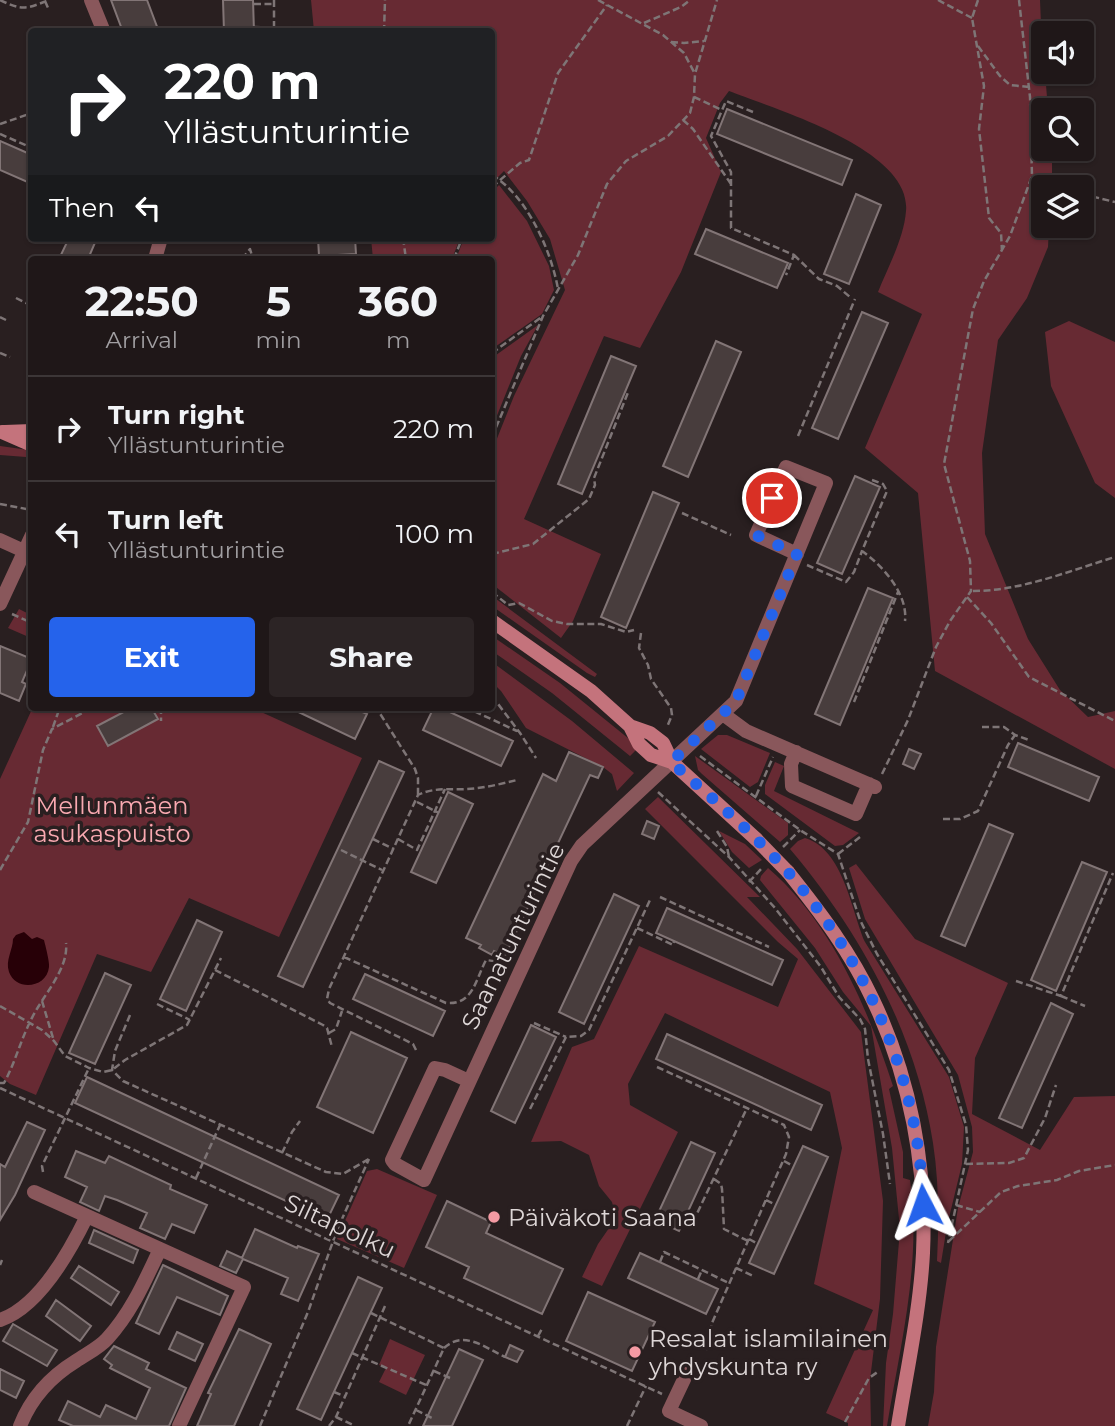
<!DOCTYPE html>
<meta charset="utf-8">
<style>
body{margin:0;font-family:Montserrat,sans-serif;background:#2c2425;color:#f1f3f6;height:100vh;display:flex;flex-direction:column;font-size:26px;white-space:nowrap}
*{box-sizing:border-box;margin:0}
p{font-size:23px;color:#a19fa2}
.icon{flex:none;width:38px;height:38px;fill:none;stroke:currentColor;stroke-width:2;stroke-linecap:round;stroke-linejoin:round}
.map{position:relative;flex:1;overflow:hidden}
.panel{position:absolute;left:28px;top:256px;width:467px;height:455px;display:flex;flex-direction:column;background:#1f1718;border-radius:7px;box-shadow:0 2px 5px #0004,0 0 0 2px #3c3637}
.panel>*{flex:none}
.banner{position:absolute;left:28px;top:28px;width:467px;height:214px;border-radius:7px;box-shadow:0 2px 5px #0004,0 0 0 2px #3c3637;background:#202124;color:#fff;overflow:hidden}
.controls{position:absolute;left:1031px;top:21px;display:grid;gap:14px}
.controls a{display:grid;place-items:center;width:63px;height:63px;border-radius:7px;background:#1f1718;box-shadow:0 2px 5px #0004,0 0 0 2px #3c3637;font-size:35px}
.pin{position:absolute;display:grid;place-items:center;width:60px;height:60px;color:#fff;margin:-30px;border:4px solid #fff;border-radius:50%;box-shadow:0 2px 7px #0007}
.me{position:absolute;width:77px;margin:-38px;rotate:356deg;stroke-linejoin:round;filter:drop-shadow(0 0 5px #0008)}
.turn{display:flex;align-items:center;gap:24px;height:147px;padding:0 21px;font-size:32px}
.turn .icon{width:91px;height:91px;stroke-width:2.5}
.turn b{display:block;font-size:49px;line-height:60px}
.then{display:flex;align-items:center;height:66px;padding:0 21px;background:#0003;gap:14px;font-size:26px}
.eta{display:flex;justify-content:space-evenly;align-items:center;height:119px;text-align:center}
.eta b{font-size:42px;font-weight:700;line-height:49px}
.primary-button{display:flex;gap:14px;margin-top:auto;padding:14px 21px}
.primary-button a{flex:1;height:80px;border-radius:7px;background:#2563eb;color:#fff;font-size:28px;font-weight:700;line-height:80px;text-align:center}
.primary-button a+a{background:#2c2425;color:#f1f3f6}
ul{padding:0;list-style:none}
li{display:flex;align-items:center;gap:21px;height:105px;padding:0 21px;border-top:2px solid #3c3637}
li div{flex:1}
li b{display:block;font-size:26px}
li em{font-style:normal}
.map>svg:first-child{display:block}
.green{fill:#672a33}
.water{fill:#270007}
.building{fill:#483d3d;stroke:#827576;stroke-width:2}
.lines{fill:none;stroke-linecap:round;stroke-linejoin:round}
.path{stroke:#7e7576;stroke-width:2.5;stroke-dasharray:7 3.5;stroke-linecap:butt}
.minor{stroke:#89575b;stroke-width:14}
.secondary{stroke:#c4737c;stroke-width:14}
.secondary-bridge{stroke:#c4737c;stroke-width:14}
.route{stroke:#2563eb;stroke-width:12;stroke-dasharray:0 21.6}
.poi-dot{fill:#f49aa3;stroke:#291f20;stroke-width:2.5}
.labels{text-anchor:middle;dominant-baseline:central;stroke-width:7;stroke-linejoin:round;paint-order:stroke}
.park-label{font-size:24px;fill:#faa9b1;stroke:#291f20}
.street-label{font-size:24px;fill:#ddd6d6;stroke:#291f20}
.poi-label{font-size:24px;fill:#ddd6d6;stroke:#291f20;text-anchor:start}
</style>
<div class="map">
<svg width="1115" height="1426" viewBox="0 0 1115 1426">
<rect width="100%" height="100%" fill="#291f20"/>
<path class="green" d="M311 0H1040L1043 72H1045L1048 110H1043V149H1052V187H1043V226H1049L1048 247 1027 298 998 340 982 453 985 534 1028 639 1060 690 1088 717 1115 711V769L935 671 918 493 865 448 922 314 878 292C888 267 904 238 906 211 912 149 774 109 729 91L720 103 706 138 721 172 681 272 640 348 604 336 524 519 601 554 573 621 561 638 492 584V451L514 396 565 290 550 239 527 201 504 171 492 183V32L314 31Z
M499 185 527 221 549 266 554 290 542 314 492 349V259H456L464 238H492V192Z
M371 238H460L452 259H373Z
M1069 321 1115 342V498L1095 483 1051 386 1045 332Z
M538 325 521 356 492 428V358Z
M0 446 29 450 26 457 0 455Z
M492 596 597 674 595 677 587 673 492 606Z
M19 609 31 615V638L8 628Z
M492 636 560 683 639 747 630 756 552 693 492 651Z
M492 662 572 721 634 773 617 791 612 774 603 767 526 728 501 691 492 682Z
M33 707H261L259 711 362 758 279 937 189 898 151 972 97 954 36 1095 10 1084 0 1076V779Z
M718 735H727L770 753 758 782 750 787 701 749Z
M695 756 788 823V835L780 842 702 774 698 770Z
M775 762 784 766 774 791 859 833 843 845 835 846 765 794V785Z
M658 797 760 897H747L797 949 861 1032 883 1201 880 1299 870 1380 871 1426H848V1423L826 1413 873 1310 814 1284 842 1148 830 1092 665 1013 628 1084 630 1105 678 1132 602 1286 582 1277 598 1244 616 1218 612 1202 599 1186 589 1155 561 1141 531 1142 572 1047 594 1039 639 946 778 1007 798 959 778 942 645 809Z
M719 831 745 844 762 860 749 868 732 852Z
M805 838C844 850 851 910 865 942L949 1077 964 1127 962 1164 947 1226 941 1263 937 1261C939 1222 939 1182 933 1143 916 1033 861 933 790 849L798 841Z
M856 864 915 939 1008 983 975 1058 972 1114 1040 1150 1074 1097 1115 1096V1426H928L934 1392 936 1347 958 1208 973 1152 972 1127 958 1075 865 919 849 868Z
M768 868C832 923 868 1009 893 1086L889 1089 903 1152V1178L910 1180C922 1262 900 1346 887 1426H883L886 1363 893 1314 900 1229 892 1148 871 1026 843 992 815 948 760 880 761 876Z
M377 1169 437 1195 404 1268 337 1239 367 1171Z
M390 1339 425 1355 406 1395 379 1382 386 1368 379 1365Z"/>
<path class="water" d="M24 932 32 939 37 937 44 940C45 944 50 963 49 967 47 988 16 992 9 972 5 960 13 950 13 939L16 935Z"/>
<path class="building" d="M111 0H147L159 32H123Z
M223 0H253L254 32H224Z
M727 109 852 160 842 185 717 134Z
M0 141 32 155V184L0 170Z
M856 194 881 205 849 284 824 274Z
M706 229 788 263 777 288 695 254Z
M69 238H97L88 259H59Z
M318 238H355L356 254 319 256Z
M862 312 888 323 838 439 812 428Z
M716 341 741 352 688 477 663 466Z
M611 356 636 366 582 494 558 484Z
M855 476 880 487 842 574 817 563Z
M653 492 679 503 626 628 601 617Z
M868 588 893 598 840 725 815 714Z
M0 646 32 659 22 682 26 684 19 701 0 693Z
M133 707H151L158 719 108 746 97 726Z
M288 707H351L367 714 355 739Z
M434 707H439L513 741 501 766 423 730Z
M1018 743 1099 777 1089 801 1008 767Z
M909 749 921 754 914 769 903 764Z
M569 752 603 767 598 778 590 775 505 956 494 951 492 955 479 948 481 945 466 938 543 774 556 781Z
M379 761 404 772 303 987 278 976Z
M448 792 473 804 436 883 411 872Z
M647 821 659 826 654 839 642 834Z
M989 824 1013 834 965 946 941 936Z
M1082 862 1107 872 1056 991 1031 980Z
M614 894 639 906 584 1024 559 1012Z
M667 908 783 960 772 985 656 933Z
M197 920 222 932 186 1011 160 999Z
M105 973 131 985 95 1064 69 1053Z
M365 974 445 1011 433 1036 353 999Z
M1051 1003 1073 1014 1022 1128 999 1118Z
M531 1025 556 1037 515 1123 491 1111Z
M351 1032 407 1058 373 1133 317 1107Z
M667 1034 822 1105 811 1130 656 1059Z
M87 1077 339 1195 327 1220 75 1103Z
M27 1122 45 1130 15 1195 0 1220V1164L5 1167Z
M691 1142 715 1153 679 1231 655 1220Z
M803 1146 828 1157 774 1274 749 1263Z
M76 1151 105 1163 109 1156 171 1185 170 1189 207 1205 194 1233 172 1224 165 1239 140 1228 147 1213 117 1200 105 1196 99 1211 80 1202 87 1187 65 1177Z
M447 1201 491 1222 486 1233 563 1269 542 1314 464 1278 469 1267 426 1247Z
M255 1229 297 1248 298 1246 319 1254 298 1301 281 1294 288 1278 243 1259 236 1273 220 1266 227 1251 242 1258Z
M94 1230 138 1250 133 1263 89 1243Z
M640 1253 718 1289 706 1314 628 1278Z
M163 1265 228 1296 220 1315 177 1297 159 1334 136 1323Z
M79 1266 119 1292 111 1305 71 1278Z
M358 1277 382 1288 321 1420 297 1409Z
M588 1292 655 1322 632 1371 566 1341Z
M56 1300 91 1326 80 1341 46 1316Z
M13 1324 57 1350 47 1366 3 1341Z
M239 1329 271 1344 234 1426H197L211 1394 208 1393Z
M177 1332 203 1344 195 1361 169 1349Z
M510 1345 523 1351 517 1362 505 1357Z
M114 1346 149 1363 146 1369 186 1388 169 1426H73L59 1420 68 1401 100 1417 106 1405 136 1419 150 1388 110 1368 112 1365 104 1359Z
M459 1349 483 1360 452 1426H423Z
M0 1369 24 1381 16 1398 0 1390Z"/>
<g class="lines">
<path class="path" d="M0 0C23 11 26 9 49 0
M274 0V32
M598 0 663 35 684 53 695 74
M938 0 972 18
M978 0 972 18 984 86 979 129 989 218 1001 233 1002 251
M45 1 49 10
M254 4H274
M644 23 681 7 690 0
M254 27 274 28
M384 32 385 0
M671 42 684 43 704 41
M978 46 1000 76 1010 85 1029 87
M694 97 722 110
M753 112 726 101 711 136 731 172V228L794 255 786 275
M683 120 693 129 731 184
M0 124 32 113
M0 134 32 148
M492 175C527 196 551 250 558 289
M1032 176 1058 187
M492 187 520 163 529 160 558 73 607 5
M1082 194 1115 202
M403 238 406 259
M97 239 104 242
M794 255 819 279 837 286 850 297
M242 259 250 249 253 259
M454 259 462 238
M16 298 32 306
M0 317 6 320
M0 353 10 357
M492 353 543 316
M798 436 855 299
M492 437 543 316 578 255 607 184 626 161 668 136 690 113 694 97 695 74 717 0
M872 480 883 484 887 491 862 551C883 566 908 594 905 621
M0 504 32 510
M682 513 731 535
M492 554 533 544 589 499 595 485 594 478 629 390
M807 565 846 582 854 572 862 551
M973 591C1021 591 1069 571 1115 557
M492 592 508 605 519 603 552 621 567 624H601L626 632 634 630
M967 597 991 623 1029 677 1115 721
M12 614 32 623
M641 633 639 648 648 665 651 679 671 708 672 715 667 727
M492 696 520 733 536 758
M854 702 898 592
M161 707V721
M373 707 379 712 415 769 418 778V795
M465 707 517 731
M379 712 389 707
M53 727 60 707
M982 727H1004L1015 735 1029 740
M700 756 800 830 838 854 860 920 877 954 949 1070 966 1125 968 1150 948 1243
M882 774 908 720 936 647 950 621 971 591 970 561 944 464 973 309 984 281 1010 236 1032 176 1030 97 1019 0
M658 792 729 857 775 908 821 967 839 997 860 1019 865 1029 868 1059 883 1134 890 1184
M756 796 773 757
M417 802 439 813
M943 819H960L978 811 1008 745 1015 735
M717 831 727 847 729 857
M373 839 394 849
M398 839 417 850 445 789
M783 847 800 830
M341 850 382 870
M838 854 860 837
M0 870 28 822 43 750 52 729 94 707
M749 882 763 867
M660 897 769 947
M637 928 673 945 674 941
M344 957 446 1003C473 1005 475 981 486 960L507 963
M215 970 323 1025 327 1028 332 1047
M1016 981 1061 996 1113 873
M1061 996 1085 1006
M42 1001 53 1038
M157 1004 190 1020
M0 1006 42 1030 54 1041 65 1056 89 1068 103 1072 112 1070 125 1060 187 1025 221 958
M130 1015 115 1051 112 1070 123 1081 326 1172 343 1174 369 1159
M534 1023 566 1037
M329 1033 336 1029 342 1011
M416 1050 413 1044 330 1003 327 999 329 989 418 795C434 787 450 790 467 789 484 788 501 784 517 780
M657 1067 784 1125 789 1137 786 1154 712 1323 706 1350
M0 1083H4C15 1063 20 1042 30 1022 41 997 69 970 66 943
M0 1088 662 1394
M530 1109 566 1037 581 1036 589 1030 650 900
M282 1153 292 1132 300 1121
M784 1161 793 1166
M966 1164 1009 1163 1024 1158 1045 1118 1056 1085
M43 1172 42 1166 89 1068
M196 1178 220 1125
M714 1179 721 1184 722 1189 724 1229 748 1241
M766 1200 776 1205
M956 1205 980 1212
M693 1222 747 1108
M749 1239 758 1244
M949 1241 1001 1192 1018 1186 1057 1180 1079 1171 1115 1165
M660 1262 664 1252 729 1283
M0 1265 2 1260
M736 1268 753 1276
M698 1279 702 1270
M371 1313 444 1348 408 1426
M538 1336 543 1327
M444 1348C464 1330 484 1347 505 1357
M352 1353 426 1385
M434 1371 450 1378
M334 1392 344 1396
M416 1410 432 1418
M336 1417 355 1426
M845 1422 869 1378 879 1371
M260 1426 308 1312 337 1230 369 1159
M329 1426 336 1417 385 1306
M627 1426 646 1386"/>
<path class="minor" d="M91 0 104 32
M155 259 161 238
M0 540 24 551
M0 604 32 535
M723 714 746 731 875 787
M796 752 791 764 792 786 856 814 869 784
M469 1081 445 1070 435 1068 392 1160 395 1164 424 1180 571 861 582 845 736 701 826 483 786 467 756 535 797 554
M34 1192 244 1287 179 1426
M0 1320C39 1307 70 1251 87 1216
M687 1373 669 1411 701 1426
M20 1426C31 1398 50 1377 76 1361 86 1354 99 1348 107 1339 131 1313 145 1281 160 1249"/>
<path class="secondary" d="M2 432 32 445
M5 432 32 431
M492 621 591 691 630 726 639 744 651 755 672 762
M630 726 650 733 663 743 672 762 756 839
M788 872C820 912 851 953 873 1000 910 1077 927 1167 923 1253 920 1311 907 1369 898 1426"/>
<path class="secondary-bridge" d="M756 839 788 872"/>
</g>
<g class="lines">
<path class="route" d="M772 498 756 535 797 554 736 701 671 762C711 797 752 832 787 871 868 963 920 1082 923 1205"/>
</g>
<g class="poi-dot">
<circle cx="494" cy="1217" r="7"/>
<circle cx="635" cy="1352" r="7"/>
</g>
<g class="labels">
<g class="park-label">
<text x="112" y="805">Mellunmäen<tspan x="112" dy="28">asukaspuisto</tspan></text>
</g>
<g class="street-label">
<text transform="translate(513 936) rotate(-64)">Saanatunturintie</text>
<text transform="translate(340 1226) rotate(25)">Siltapolku</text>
</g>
<g class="poi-label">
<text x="508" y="1217">Päiväkoti Saana</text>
<text x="649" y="1338">Resalat islamilainen<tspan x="649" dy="28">yhdyskunta ry</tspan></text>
</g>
</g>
</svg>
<div class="controls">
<a><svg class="icon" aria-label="sound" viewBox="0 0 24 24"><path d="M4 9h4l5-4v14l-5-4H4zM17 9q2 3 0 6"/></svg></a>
<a><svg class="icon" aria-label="search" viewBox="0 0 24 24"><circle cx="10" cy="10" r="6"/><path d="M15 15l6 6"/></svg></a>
<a><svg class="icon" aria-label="layers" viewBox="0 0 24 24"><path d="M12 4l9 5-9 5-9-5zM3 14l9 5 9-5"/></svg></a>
</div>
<div class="pin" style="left:772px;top:498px;background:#d93025"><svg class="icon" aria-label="arrive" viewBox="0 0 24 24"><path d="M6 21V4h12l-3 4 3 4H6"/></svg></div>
<svg class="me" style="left:923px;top:1205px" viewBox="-20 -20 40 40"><path d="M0-17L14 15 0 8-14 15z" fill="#2563eb" stroke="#fff" stroke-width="4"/></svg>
<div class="banner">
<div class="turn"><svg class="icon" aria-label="right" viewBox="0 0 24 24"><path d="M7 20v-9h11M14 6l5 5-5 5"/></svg><div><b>220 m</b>Yllästunturintie</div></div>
<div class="then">Then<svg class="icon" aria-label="left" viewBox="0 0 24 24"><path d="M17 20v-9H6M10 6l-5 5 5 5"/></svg></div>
</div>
<section class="panel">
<div class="eta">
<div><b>22:50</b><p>Arrival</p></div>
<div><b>5</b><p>min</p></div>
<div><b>360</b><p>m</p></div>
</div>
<ul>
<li><svg class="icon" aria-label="right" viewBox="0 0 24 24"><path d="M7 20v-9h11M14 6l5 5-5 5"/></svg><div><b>Turn right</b><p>Yllästunturintie</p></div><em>220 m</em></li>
<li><svg class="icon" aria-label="left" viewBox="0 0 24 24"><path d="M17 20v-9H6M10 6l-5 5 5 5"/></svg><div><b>Turn left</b><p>Yllästunturintie</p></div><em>100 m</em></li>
</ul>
<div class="primary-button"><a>Exit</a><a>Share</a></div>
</section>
</div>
